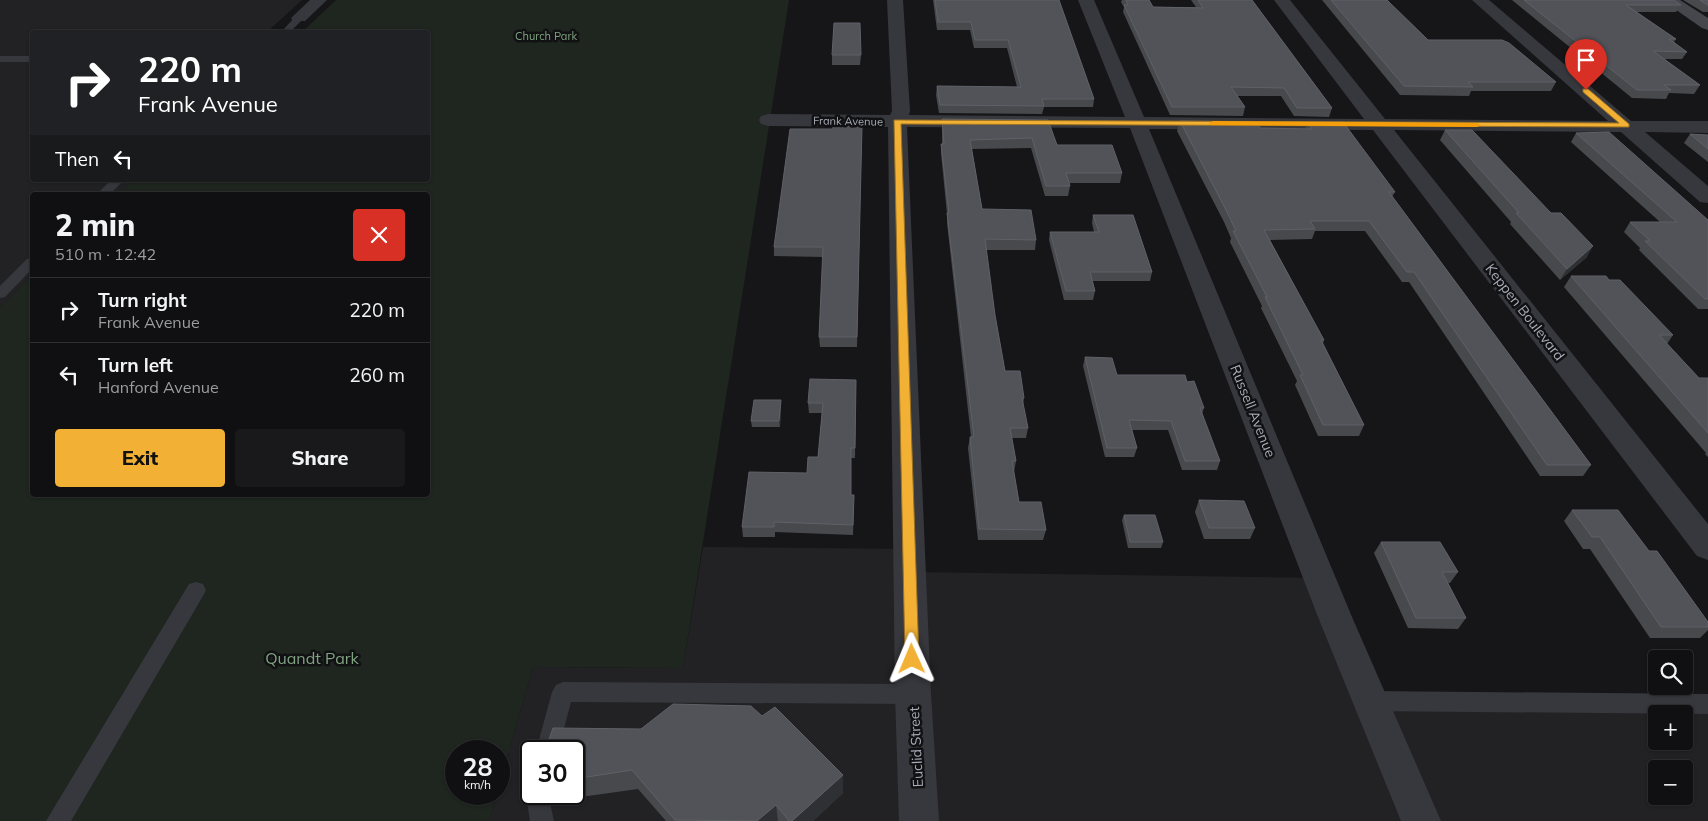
<!DOCTYPE html>
<meta charset="utf-8">
<style>
body{margin:0;font-family:Mulish,sans-serif;background:#19191b;color:#f1f3f6;height:100vh;display:flex;flex-direction:column;font-size:19px;white-space:nowrap}
*{box-sizing:border-box;margin:0}
p{font-size:16px;color:#9c9d9f}
.icon{flex:none;width:28px;height:28px;fill:none;stroke:currentColor;stroke-width:2;stroke-linecap:round;stroke-linejoin:round}
.map{position:relative;flex:1;overflow:hidden}
.sheet{position:absolute;left:30px;top:192px;width:400px;height:305px;display:flex;flex-direction:column;background:#101012;border-radius:5px;box-shadow:0 1px 4px #0004,0 0 0 1px #303032}
.sheet>*{flex:none}
.banner{position:absolute;left:30px;top:30px;width:400px;height:152px;border-radius:5px;box-shadow:0 1px 4px #0004,0 0 0 1px #303032;background:#202124;color:#fff;overflow:hidden}
.fabs{position:absolute;left:1648px;top:650px;display:grid;gap:10px}
.fabs a{display:grid;place-items:center;width:45px;height:45px;border-radius:5px;background:#101012;box-shadow:0 1px 4px #0004,0 0 0 1px #303032;font-size:25px}
.speed{position:absolute;left:445px;top:740px;display:flex;gap:10px;font-size:25px;font-weight:700;text-align:center}
.speed>*{display:grid;place-content:center;width:65px;height:65px;border-radius:50%;background:#101012;box-shadow:0 1px 4px #0004,0 0 0 1px #303032;line-height:1}
.speed small{font-size:12px;font-weight:400}
.speed .limit{border:2px solid #111;border-radius:8px;background:#fff;color:#111}
.pin{position:absolute;display:grid;place-items:center;width:42px;height:42px;color:#fff;margin:-51px -21px;border-radius:50% 50% 50% 0;rotate:-45deg;box-shadow:0 0 5px #0007}
.pin .icon{rotate:45deg}
.me{position:absolute;width:55px;margin:-28px;rotate:359deg;stroke-linejoin:round;filter:drop-shadow(0 0 4px #0008)}
.turn{display:flex;align-items:center;gap:18px;height:105px;padding:0 25px;font-size:22px}
.turn .icon{width:65px;height:65px;stroke-width:2.5}
.turn b{display:block;font-size:35px;line-height:42px}
.then{display:flex;align-items:center;height:48px;padding:0 25px;background:#0003;gap:10px;font-size:19px}
.round{display:grid;place-items:center;flex:none;width:52px;height:52px;border-radius:5px;background:#19191b}
.headline{display:flex;align-items:center;justify-content:space-between;height:85px;padding:0 25px}
h1{font-size:30px;font-weight:800;line-height:38px}
.button{display:flex;gap:10px;margin-top:auto;padding:10px 25px}
.button a{flex:1;height:58px;border-radius:5px;background:#f2b134;color:#111;font-size:20px;font-weight:800;line-height:58px;text-align:center}
.button a+a{background:#19191b;color:#f1f3f6}
ul{padding:0;list-style:none}
li{display:flex;align-items:center;gap:15px;height:65px;padding:0 25px;border-top:1px solid #303032}
li div{flex:1}
li b{display:block;font-size:19px}
li em{font-style:normal}
.map>svg:first-child{display:block}
.built{fill:#222225;fill-rule:evenodd}
.green{fill:#1e261f}
.lines{fill:none;stroke-linecap:round;stroke-linejoin:round}
.lane{fill:#37383d;fill-rule:evenodd}
.street{fill:#37383d;fill-rule:evenodd}
.secondary{fill:#45474d;fill-rule:evenodd}
.wall{fill:#47494d}
.shaded-wall{fill:#2f3033}
.building{fill:#525359;stroke:#5f6168}
.route{fill:#f2b134;stroke:#9d7322}
.slow{fill:#f59e0b}
.labels{text-anchor:middle;dominant-baseline:central;stroke-width:5;stroke-linejoin:round;paint-order:stroke}
.far-park-label{font-size:11px;fill:#7fa381;stroke:#111113}
.far-street-label{font-size:11px;fill:#a8adb8;stroke:#111113}
.street-label{font-size:14px;fill:#a8adb8;stroke:#111113}
.near-park-label{font-size:16px;fill:#7fa381;stroke:#111113}
</style>
<div class="map">
<svg width="1708" height="821" viewBox="0 0 1708 821">
<rect width="100%" height="100%" fill="#161618"/>
<path class="built" d="M0 0H302L267 32H32V180H133L118 195H32V276L0 308Z
M703 547 909 549 910 572 1320 578 1369 701 1708 704V821H489L497 794H499V787L533 667 683 668ZM1656 714H1684V741H1656ZM531 751H574V794H531ZM1656 769H1684V796H1656Z"/>
<path class="green" d="M336 0H789L683 668 533 667 499 787V751H456V794H497L489 821H0V308L32 276V495H428V195H118L133 180H428V32H302Z"/>
<g class="lines">
<path class="lane" d="M299 15 304 18 290 32H281L296 16Z
M0 56H32V62H0Z
M111 180H124L109 195H96Z
M32 258V269L5 297 0 298V286L27 259Z
M196 582 203 584 206 590 203 596 71 821H46L189 584Z
M563 682 913 684 920 687 924 694 920 701 913 704 571 702 558 751H536L552 692 556 685Z
M1369 691 1708 694V714L1369 711 1361 708 1358 701 1361 694Z
M531 785V794H548L554 821H530L526 794Z"/>
<path class="street" d="M310 0H327L305 21H293L291 18Z
M887 0H903L910 111 909 115 1125 117 1078 0H1094L1144 117 1364 119 1274 0H1290L1385 119 1608 121 1472 0H1489L1631 121H1708V133L1645 132 1708 186V203L1700 202 1621 132 1394 130 1708 524V560L1697 556 1373 130 1149 129 1352 617 1441 821H1401L1318 617 1130 128 907 127 931 694 939 821H899L895 694 888 127 768 126 761 124 759 120 761 116 768 114 890 115 892 111Z"/>
<path class="secondary" d="M1662 0H1680L1708 18V30L1702 28Z"/>
</g>
<path class="wall" d="M933 0H1059L1094 99 1093 107H1044L1042 114 939 113 936 95 937 86 1017 87 1007 48H974L970 30H937Z
M1122 0H1149L1153 7H1196L1191 0H1252L1332 108 1329 117 1294 116 1281 96H1237L1245 107 1243 116 1170 115 1123 12 1124 7 1121 2Z
M1322 0H1387L1428 40 1556 82 1551 91H1471L1469 96 1400 95Z
M1512 0H1674L1681 5 1676 12H1637L1676 39 1674 42 1687 52 1682 59H1664L1700 85 1694 94 1669 93 1666 99 1632 98Z
M1683 0H1708V12H1703Z
M832 55H861L860 65H832Z
M942 119 1048 120 1057 145 1122 173 1120 183H1069L1070 186 1068 196H1045L1031 148 972 149 982 209 1036 240 1035 250H986L995 315 1005 371 1024 398 1023 405 1028 428 1026 438H1012L1016 461 1014 472 1019 502 1046 530 1043 540H978L968 448 970 437H971L947 223V214L941 153V144H942Z
M1180 121 1260 128 1305 129 1308 122 1395 192 1392 197 1591 465 1583 476H1540L1409 282H1402L1365 231H1315L1312 239 1270 240 1324 340 1323 344 1364 425 1359 436H1318L1295 385 1297 381 1261 308 1262 306 1230 242 1231 238 1224 222 1177 131Z
M862 126 857 347H820L819 337 823 257 774 256V247Z
M1445 130 1587 257 1560 280 1510 224 1511 222 1440 140Z
M1576 133 1708 220V309H1698L1639 250 1640 248 1624 232 1630 222H1660L1571 142Z
M1690 134 1708 135V162L1684 143Z
M1093 215 1152 272 1150 281H1092L1095 291 1093 300H1064L1049 240 1050 232H1094L1092 223Z
M1571 276 1609 280 1673 335 1667 344 1699 378H1708V457L1705 454 1706 453 1564 287Z
M1085 357 1117 375 1187 382 1204 408 1202 414 1220 461 1217 470H1182L1168 430H1132L1137 448 1134 457H1105L1083 366Z
M856 380 855 458H851V495L854 505 853 535 775 532V537H743L742 527 807 473 818 457 822 413H809L808 403Z
M781 400V406L780 427H752L751 421Z
M1199 500 1255 528 1250 539H1204L1195 512Z
M1572 510 1649 551 1708 622V630L1700 638H1650L1590 549H1583L1564 521Z
M1124 515 1163 542 1161 548H1128L1122 520Z
M1381 542 1458 572 1450 583H1448L1466 618 1458 629 1408 628 1374 553Z
M762 716 843 775V793L813 821H666L638 789 552 801 548 794H574V751Z"/>
<path class="shaded-wall" d="M1593 246 1587 257 1560 280 1567 269Z
M781 400V406L780 427 779 421Z
M843 775V793L813 821H792Z
M776 805 778 821H757Z"/>
<path class="building" d="M935 0H1059L1094 99H1042L1044 106 940 105 937 86 1021 87 1008 40H975L971 22H938Z
M1126 0H1149L1153 7 1203 8 1198 0H1252L1332 108H1297L1284 88 1231 87 1245 107H1172L1124 5H1128Z
M1331 0H1387L1428 40H1502L1509 43 1556 82H1468L1473 87 1404 86Z
M1524 0H1674L1681 5H1626L1676 39H1669L1687 52 1653 51 1700 85H1664L1671 90H1637Z
M1700 0H1708V5H1707Z
M834 23H860L861 55H832Z
M942 119 1048 120 1057 145H1112L1122 173H1066L1070 186H1046L1032 138 970 140 982 209 1031 210 1036 240 985 239 995 315 1005 371H1020L1024 398H1022L1028 428H1010L1016 461H1012L1019 502H1041L1046 530 979 529 970 437H974L947 213H949L941 144H944Z
M1180 121 1256 122 1260 128 1312 129 1308 122H1343L1395 192H1389L1591 465H1547L1414 272H1407L1369 221H1310L1315 229 1264 230 1324 340H1321L1364 425H1323L1300 375H1303L1265 297H1267L1233 231H1236L1227 212Z
M833 126H862L857 337H819L823 247H774L790 129H833Z
M1445 130H1472L1551 213H1561L1593 246 1567 269 1516 213H1519Z
M1609 132 1708 220V299H1705L1645 241H1650L1630 222H1677L1576 133Z
M1690 134 1708 135V149Z
M1093 215H1133L1152 272H1090L1095 291H1066L1050 232H1099Z
M1571 276H1606L1609 280H1620L1673 335H1659L1699 378H1708V433Z
M1085 357 1112 358 1117 375H1185L1187 382 1194 381 1204 408H1200L1220 461H1185L1171 421 1129 420 1137 448H1107Z
M810 379 856 380 855 448H851V495H854L853 525 774 522V527H742L749 472 807 473 808 457H818L823 403H808Z
M754 400H781L779 421H751Z
M1199 500 1244 501 1255 528H1209Z
M1572 510H1618L1649 551H1657L1708 622V627H1661L1600 537H1592Z
M1124 515H1155L1163 542H1130Z
M1381 542H1440L1458 572H1442L1466 618H1416Z
M673 704 751 706 762 716 775 707 843 775 792 821H789L776 805 757 821 675 820 632 770 574 779V751H545L553 728 641 729Z"/>
<path class="route" d="M1583 89H1588L1629 124V127L901 124 919 659 917 664 912 666 907 664 905 659 894 120 1619 123 1583 92Z"/>
<path class="slow" d="M1213 121 1477 123 1481 125 1477 127 1210 125 1209 123Z"/>
<g class="labels">
<g class="far-park-label">
<text x="546" y="36">Church Park</text>
</g>
<g class="far-street-label">
<text transform="translate(848 121) rotate(1)">Frank Avenue</text>
</g>
<g class="street-label">
<text transform="translate(1525 312) rotate(52)">Keppen Boulevard</text>
<text transform="translate(1253 411) rotate(68)">Russell Avenue</text>
<text transform="translate(916 747) rotate(-93)">Euclid Street</text>
</g>
<g class="near-park-label">
<text x="312" y="658">Quandt Park</text>
</g>
</g>
</svg>
<div class="fabs">
<a><svg class="icon" aria-label="search" viewBox="0 0 24 24"><circle cx="10" cy="10" r="6"/><path d="M15 15l6 6"/></svg></a>
<a>+</a>
<a>−</a>
</div>
<div class="speed"><div>28<small>km/h</small></div><div class="limit">30</div></div>
<div class="pin" style="left:1586px;top:90px;background:#d93025"><svg class="icon" aria-label="arrive" viewBox="0 0 24 24"><path d="M6 21V4h12l-3 4 3 4H6"/></svg></div>
<svg class="me" style="left:912px;top:659px" viewBox="-20 -20 40 40"><path d="M0-17L14 15 0 8-14 15z" fill="#f2b134" stroke="#fff" stroke-width="4"/></svg>
<div class="banner">
<div class="turn"><svg class="icon" aria-label="right" viewBox="0 0 24 24"><path d="M7 20v-9h11M14 6l5 5-5 5"/></svg><div><b>220 m</b>Frank Avenue</div></div>
<div class="then">Then<svg class="icon" aria-label="left" viewBox="0 0 24 24"><path d="M17 20v-9H6M10 6l-5 5 5 5"/></svg></div>
</div>
<section class="sheet">
<div class="headline"><div><h1>2 min</h1><p>510 m · 12:42</p></div><a class="round" style="background:#d93025;color:#fff"><svg class="icon" aria-label="close" viewBox="0 0 24 24"><path d="M6 6l12 12M18 6L6 18"/></svg></a></div>
<ul>
<li><svg class="icon" aria-label="right" viewBox="0 0 24 24"><path d="M7 20v-9h11M14 6l5 5-5 5"/></svg><div><b>Turn right</b><p>Frank Avenue</p></div><em>220 m</em></li>
<li><svg class="icon" aria-label="left" viewBox="0 0 24 24"><path d="M17 20v-9H6M10 6l-5 5 5 5"/></svg><div><b>Turn left</b><p>Hanford Avenue</p></div><em>260 m</em></li>
</ul>
<div class="button"><a>Exit</a><a>Share</a></div>
</section>
</div>
